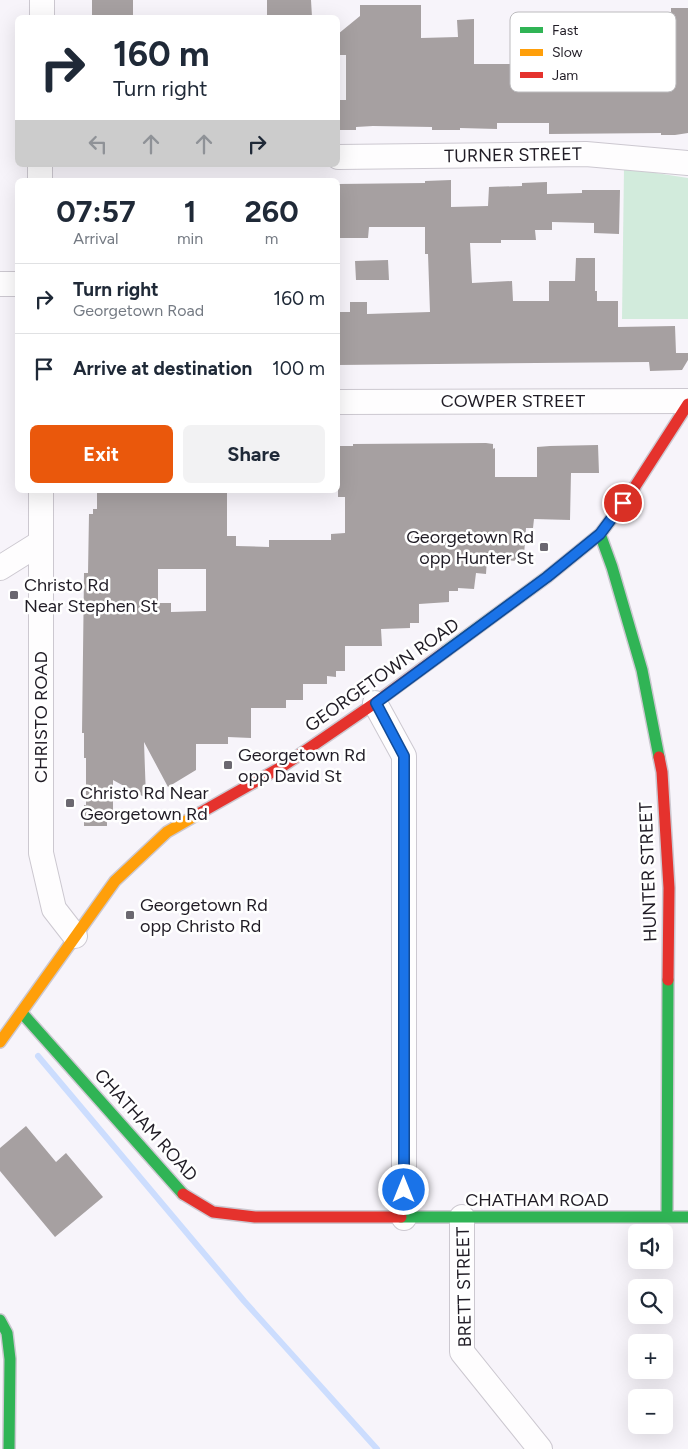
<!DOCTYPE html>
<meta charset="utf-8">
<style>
body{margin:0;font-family:Figtree,sans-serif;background:#f2f2f3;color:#1f2937;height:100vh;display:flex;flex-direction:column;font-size:19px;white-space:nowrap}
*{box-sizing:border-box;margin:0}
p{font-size:16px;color:#747a83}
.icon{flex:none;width:28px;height:28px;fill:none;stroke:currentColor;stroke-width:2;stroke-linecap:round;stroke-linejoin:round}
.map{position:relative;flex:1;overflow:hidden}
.details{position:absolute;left:15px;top:178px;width:325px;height:315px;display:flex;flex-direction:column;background:#fff;border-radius:8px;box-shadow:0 5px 20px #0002}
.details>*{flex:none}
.guide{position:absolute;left:15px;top:15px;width:325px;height:152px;border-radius:8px;box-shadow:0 5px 20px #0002;background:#fff;color:#1f2937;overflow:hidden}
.fabs{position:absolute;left:628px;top:1224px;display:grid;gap:10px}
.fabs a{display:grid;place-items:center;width:45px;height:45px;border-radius:8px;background:#fff;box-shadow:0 5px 20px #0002;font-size:25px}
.pin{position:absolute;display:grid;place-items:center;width:42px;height:42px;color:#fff;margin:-21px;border:2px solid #fff;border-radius:50%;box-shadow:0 1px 5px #0007}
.me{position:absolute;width:55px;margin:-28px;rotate:0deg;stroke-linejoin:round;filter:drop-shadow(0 0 4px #0008)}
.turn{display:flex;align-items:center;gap:18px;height:105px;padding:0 15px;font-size:22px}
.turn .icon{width:65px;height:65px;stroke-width:2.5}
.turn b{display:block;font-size:35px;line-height:42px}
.lanes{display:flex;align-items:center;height:48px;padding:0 15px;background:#0003;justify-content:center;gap:25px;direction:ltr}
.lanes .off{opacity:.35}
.eta{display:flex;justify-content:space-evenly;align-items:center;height:85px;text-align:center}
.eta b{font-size:30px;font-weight:700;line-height:35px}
.button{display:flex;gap:10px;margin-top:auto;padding:10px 15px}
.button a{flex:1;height:58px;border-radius:8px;background:#ea580c;color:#fff;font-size:20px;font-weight:700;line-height:58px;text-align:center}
.button a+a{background:#f2f2f3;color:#1f2937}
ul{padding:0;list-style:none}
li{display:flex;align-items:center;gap:15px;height:70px;padding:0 15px;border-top:1px solid #e0e1e3}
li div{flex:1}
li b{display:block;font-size:19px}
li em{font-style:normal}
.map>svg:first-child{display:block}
.green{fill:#d2ebdc}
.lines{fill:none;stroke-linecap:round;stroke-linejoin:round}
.stream{stroke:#ccddfe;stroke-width:6}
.building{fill:#a6a0a1;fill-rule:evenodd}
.street-casing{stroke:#ccc8d0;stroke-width:26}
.fast-casing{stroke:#ccc8d0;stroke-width:14}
.slow-casing{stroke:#ccc8d0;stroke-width:14}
.jam-casing{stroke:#ccc8d0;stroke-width:14}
.street{stroke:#fefdfe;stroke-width:24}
.fast{stroke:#30b455;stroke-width:11}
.slow{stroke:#ff9f0a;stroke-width:11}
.jam{stroke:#e5322d;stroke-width:11}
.route-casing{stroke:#114b97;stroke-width:12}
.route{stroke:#1a73e8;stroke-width:9}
.poi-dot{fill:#6b6870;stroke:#fff;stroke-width:2}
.labels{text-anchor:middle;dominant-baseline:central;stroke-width:5;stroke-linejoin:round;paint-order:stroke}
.street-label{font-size:18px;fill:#201c25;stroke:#fff}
.poi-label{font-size:18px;fill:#201c25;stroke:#fff;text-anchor:start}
.key{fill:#fff;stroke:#bcbbbe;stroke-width:1}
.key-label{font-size:14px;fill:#201c25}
</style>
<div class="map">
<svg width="688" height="1449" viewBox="0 0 688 1449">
<rect width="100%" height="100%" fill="#f7f4fa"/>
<path class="green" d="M624 168 688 178V319H622Z"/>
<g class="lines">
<path class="stream" d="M38 1056 244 1301 377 1449"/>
</g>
<path class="building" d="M92 0H133V18H92Z
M267 0H311L312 17 267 18Z
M360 5H421V38L458 37 457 20 474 19V64H519V55L536 54V57L553 58V70L671 71V8H688V133L675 135H661V133L549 134V123H497V129L460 128V130H432V127L373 126 356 127V130H338V100H346V55H338V34L360 16Z
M451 180V207L488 206 489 187 522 186V183L547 182V194L582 193V190H620L619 234 594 233V223L552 222V230H535L536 240H501V243H470L472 283 512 281 513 301H549V281H575L576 258H595V291H597V301H618V327L675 326 676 353H688V360L682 370 650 371 649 362 338 365V312H350V302H367V314L430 312 428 254H425V227H369L368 238H338V184L425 183V181Z
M388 260 389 280H356L355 261Z
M486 443 493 444V449L495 448V477H537V447L550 446 598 445 599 473H571L570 520 534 519 533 528H526L524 555 516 554V561L487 558 486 574 476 573 474 589 458 588V591H449V602L419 604V623H410V628L381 629 382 646H345V671H336V677L327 676V684H303V700H286V708H251V738L228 737V744H196V770L168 787 144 742 146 798 113 780V821H107V826H84V805H86V758H84V733H82L84 573H88L89 514H93V509H97V490H227V536H236V546L269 547V540H331V534L345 533V497H338V446H353V444ZM158 569H206V611L171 612V603H158Z
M26 1126 56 1162 66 1153 103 1197 55 1237 0 1171V1148Z"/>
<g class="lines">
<defs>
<path id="street" d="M42 18V0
M338 157 586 154 688 163
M40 180V165
M0 284H18
M338 402 688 401
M41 490V853L54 909 75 936
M0 568 40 543
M375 703 404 756V1218
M462 1217V1352L540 1449"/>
<path id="fast" d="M600 534 612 567 642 670 659 757
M446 651 547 577 600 534 615 514
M22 1013 183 1194
M401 1217H688
M667 1217 668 980
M0 1320 7 1333 10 1359 9 1449"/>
<path id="slow" d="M0 1042 115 881 167 832 200 813"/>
<path id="jam" d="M615 514 634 488 688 404
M659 757 662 772 669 888 668 980
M200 813 283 766 375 703 446 651
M183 1194 213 1212 255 1217H401"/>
</defs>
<use href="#street" class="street-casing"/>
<use href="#fast" class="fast-casing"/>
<use href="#slow" class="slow-casing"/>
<use href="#jam" class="jam-casing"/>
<use href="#street" class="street"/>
<use href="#fast" class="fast"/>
<use href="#slow" class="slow"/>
<use href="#jam" class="jam"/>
</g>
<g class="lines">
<defs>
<path id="route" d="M404 1190V756L376 703 547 577 600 534 623 503"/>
</defs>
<use href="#route" class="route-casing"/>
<use href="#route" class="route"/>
</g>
<g class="poi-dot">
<rect x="539" y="542" width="10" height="10" rx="2.5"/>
<rect x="9" y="590" width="10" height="10" rx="2.5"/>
<rect x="223" y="760" width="10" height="10" rx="2.5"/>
<rect x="65" y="798" width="10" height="10" rx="2.5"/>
<rect x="125" y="910" width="10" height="10" rx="2.5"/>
</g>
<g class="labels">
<g class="street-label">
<text transform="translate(513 155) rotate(-1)">TURNER STREET</text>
<text x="513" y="401">COWPER STREET</text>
<text transform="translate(382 675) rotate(-35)">GEORGETOWN ROAD</text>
<text transform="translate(41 717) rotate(-90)">CHRISTO ROAD</text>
<text transform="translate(648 872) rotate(-92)">HUNTER STREET</text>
<text transform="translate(146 1125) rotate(48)">CHATHAM ROAD</text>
<text x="537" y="1200">CHATHAM ROAD</text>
<text transform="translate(464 1287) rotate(-91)">BRETT STREET</text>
</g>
<g class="poi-label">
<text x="534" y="537" text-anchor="end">Georgetown Rd<tspan x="534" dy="21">opp Hunter St</tspan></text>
<text x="24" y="585">Christo Rd<tspan x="24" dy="21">Near Stephen St</tspan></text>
<text x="238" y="755">Georgetown Rd<tspan x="238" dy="21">opp David St</tspan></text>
<text x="80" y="793">Christo Rd Near<tspan x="80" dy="21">Georgetown Rd</tspan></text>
<text x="140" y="905">Georgetown Rd<tspan x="140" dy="21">opp Christo Rd</tspan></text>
</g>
</g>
<rect x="510" y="12" width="166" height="80" rx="8" class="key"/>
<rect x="520" y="27" width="23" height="6" fill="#30b455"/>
<rect x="520" y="49" width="23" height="7" fill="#ff9f0a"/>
<rect x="520" y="72" width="23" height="6" fill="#e5322d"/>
<g class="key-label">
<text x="552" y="35">Fast</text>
<text x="552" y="57">Slow</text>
<text x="552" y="80">Jam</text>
</g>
</svg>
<div class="fabs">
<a><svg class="icon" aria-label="sound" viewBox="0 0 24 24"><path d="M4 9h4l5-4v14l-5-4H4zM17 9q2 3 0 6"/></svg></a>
<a><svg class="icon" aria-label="search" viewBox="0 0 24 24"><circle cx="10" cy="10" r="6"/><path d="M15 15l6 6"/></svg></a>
<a>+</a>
<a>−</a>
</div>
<div class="pin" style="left:623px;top:503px;background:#d93025"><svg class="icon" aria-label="arrive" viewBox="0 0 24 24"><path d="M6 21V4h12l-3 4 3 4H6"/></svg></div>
<svg class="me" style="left:404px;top:1190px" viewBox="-20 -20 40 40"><circle r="17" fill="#1a73e8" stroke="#fff" stroke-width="3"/><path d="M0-11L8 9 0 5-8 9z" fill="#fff"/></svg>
<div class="guide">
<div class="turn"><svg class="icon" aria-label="right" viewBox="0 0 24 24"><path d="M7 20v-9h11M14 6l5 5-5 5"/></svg><div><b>160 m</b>Turn right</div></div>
<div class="lanes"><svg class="icon off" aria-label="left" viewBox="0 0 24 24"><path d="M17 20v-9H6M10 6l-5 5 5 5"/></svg><svg class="icon off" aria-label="ahead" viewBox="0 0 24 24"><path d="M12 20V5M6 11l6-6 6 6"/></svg><svg class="icon off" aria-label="ahead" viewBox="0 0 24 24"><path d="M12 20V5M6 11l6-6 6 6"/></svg><svg class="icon" aria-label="right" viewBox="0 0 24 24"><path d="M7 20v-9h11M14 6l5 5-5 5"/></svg></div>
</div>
<section class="details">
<div class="eta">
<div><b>07:57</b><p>Arrival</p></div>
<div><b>1</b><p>min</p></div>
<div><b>260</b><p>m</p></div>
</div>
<ul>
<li><svg class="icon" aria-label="right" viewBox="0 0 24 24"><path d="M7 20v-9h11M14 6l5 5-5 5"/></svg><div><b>Turn right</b><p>Georgetown Road</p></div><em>160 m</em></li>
<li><svg class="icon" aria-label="arrive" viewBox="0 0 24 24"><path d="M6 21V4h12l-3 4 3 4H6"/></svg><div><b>Arrive at destination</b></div><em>100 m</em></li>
</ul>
<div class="button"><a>Exit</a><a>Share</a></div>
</section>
</div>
